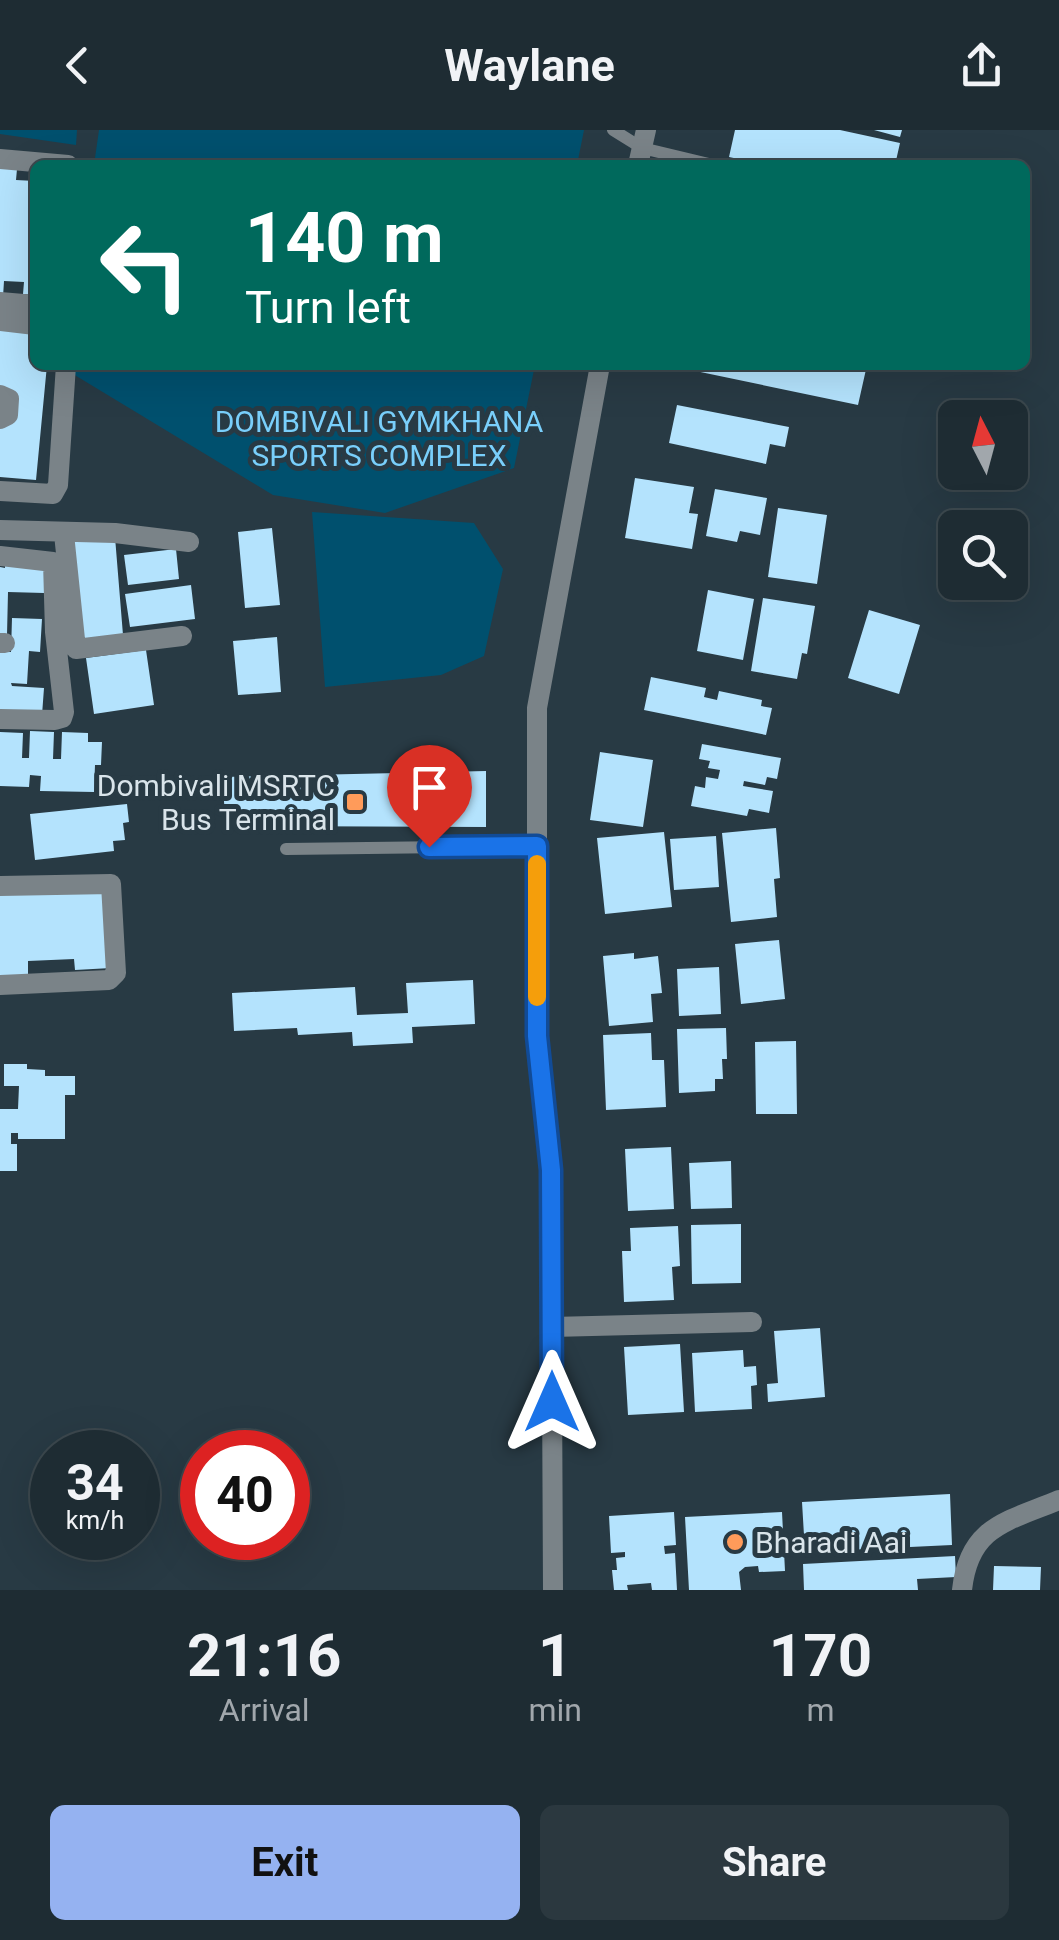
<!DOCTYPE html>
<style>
body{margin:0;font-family:Roboto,sans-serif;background:#2b383f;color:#f1f3f6;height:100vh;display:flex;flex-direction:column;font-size:38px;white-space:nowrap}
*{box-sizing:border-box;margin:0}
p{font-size:32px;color:#a1a7ac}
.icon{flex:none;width:55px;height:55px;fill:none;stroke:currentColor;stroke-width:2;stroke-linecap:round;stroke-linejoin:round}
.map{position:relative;height:1460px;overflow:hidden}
.side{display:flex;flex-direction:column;background:#1e2c33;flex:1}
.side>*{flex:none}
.guide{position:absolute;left:30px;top:30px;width:1000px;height:210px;border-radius:15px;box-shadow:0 10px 40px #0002,0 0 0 2px #3c484e;background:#00695c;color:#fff;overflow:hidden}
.needle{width:65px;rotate:354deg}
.buttons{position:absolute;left:938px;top:270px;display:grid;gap:20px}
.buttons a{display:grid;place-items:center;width:90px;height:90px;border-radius:15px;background:#1e2c33;box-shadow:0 10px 40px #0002,0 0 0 2px #3c484e;font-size:50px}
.speed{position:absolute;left:30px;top:1300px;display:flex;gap:20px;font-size:50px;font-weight:700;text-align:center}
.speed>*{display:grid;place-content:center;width:130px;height:130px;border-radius:50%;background:#1e2c33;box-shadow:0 10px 40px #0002,0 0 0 2px #3c484e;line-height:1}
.speed small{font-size:25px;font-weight:400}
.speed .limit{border:15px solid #d22;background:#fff;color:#111}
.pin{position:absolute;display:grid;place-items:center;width:85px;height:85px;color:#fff;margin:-102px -42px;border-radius:50% 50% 50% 0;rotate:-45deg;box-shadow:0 0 10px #0007}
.pin .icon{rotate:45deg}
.me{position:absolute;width:110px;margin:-55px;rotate:0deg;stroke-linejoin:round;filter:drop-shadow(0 0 8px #0008)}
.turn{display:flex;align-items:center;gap:35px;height:210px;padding:0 50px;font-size:45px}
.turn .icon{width:130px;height:130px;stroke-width:2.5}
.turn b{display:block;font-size:70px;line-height:85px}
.eta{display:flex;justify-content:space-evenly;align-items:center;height:170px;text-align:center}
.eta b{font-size:60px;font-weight:700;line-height:70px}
.action{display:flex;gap:20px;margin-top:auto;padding:20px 50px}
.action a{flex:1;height:115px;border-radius:15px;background:#95b2f1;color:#111;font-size:40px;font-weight:700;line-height:115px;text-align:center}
.action a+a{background:#2b383f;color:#f1f3f6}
header{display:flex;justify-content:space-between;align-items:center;height:130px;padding:0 50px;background:#1e2c33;font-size:45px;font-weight:700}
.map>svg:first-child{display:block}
.green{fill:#00506e}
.building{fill:#b4e3fd}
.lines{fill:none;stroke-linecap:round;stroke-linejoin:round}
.service{stroke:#7a8388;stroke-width:12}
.minor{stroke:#7a8388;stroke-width:20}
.tertiary{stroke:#7a8388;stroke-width:20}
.route-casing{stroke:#114b97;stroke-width:25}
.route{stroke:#1a73e8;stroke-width:18}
.slow{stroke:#f59e0b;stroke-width:18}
.poi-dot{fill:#ff9b5a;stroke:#283a44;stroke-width:4}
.labels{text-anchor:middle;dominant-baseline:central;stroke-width:10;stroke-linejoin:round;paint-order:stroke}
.park-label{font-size:30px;fill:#79cffb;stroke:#283a44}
.poi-label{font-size:30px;fill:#d9e4ea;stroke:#283a44;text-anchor:end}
</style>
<header><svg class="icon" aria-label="back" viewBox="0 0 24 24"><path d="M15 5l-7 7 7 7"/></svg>Waylane<svg class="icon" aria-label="share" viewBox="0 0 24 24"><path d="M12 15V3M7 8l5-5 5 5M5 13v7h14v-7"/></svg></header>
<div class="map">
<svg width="1059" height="1460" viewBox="0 0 1059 1460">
<rect width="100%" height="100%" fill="#283a44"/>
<path class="green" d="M0 0H77L76 15 0 4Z
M99 0H584L577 35H94Z
M68 235H535L514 338 385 383 273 365 68 241Z
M312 382 474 393 503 439 484 526 441 545 325 557Z"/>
<path class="building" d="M735 0H840L900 13 895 35H766L729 27Z
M874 0H902L900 7Z
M0 37 17 39 16 50 35 51V165L23 164 24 152 4 151 3 167H0Z
M0 195 35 198V235H47L36 350 0 347Z
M687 235H867L858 275 686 239Z
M677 275 789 297 785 317 770 314 766 334 669 313Z
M635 348 694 357 689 383 698 384 692 419 625 408Z
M715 359 767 368 760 405 740 401 737 412 706 406Z
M778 378 827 385 817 454 768 447Z
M272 398 280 475 245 478 238 402Z
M115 407 123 505 79 509 71 411Z
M176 419 179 449 128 455 124 425Z
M5 433 46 435 44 463 8 462 7 505 0 504V437L5 438Z
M191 455 195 489 130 497 125 464Z
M708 460 754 469 743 530 697 521Z
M763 468 815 476 807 524 802 523 797 549 751 541Z
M869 480 920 495 899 564 848 548Z
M12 488 42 489 40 522 29 521 27 554 11 553 12 556 44 558 42 585 0 583V522H11Z
M277 507 281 562 238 565 233 511Z
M146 520 154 575 94 584 86 528Z
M651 547 706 558 704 567 717 570 719 561 762 570 761 576 772 578 766 605 644 580Z
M30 601 54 602 53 629H61L62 602 88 603V612H102L101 635H95L94 662 40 661 41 646 30 645 29 657 0 656V602L23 603 22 628H29Z
M702 614 781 628 777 649 767 647 765 655 744 651 743 656 773 661 769 683 749 679 747 686 691 676 695 656 705 658 706 647 718 649 720 640 708 638 710 631 699 629Z
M600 622 653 630 643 697 590 690Z
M486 641V697L226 696 222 647Z
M127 674 129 692 123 693 125 710 113 711 114 721 35 730 30 684Z
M776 698 780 748 774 749 777 787 731 792 722 703Z
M664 702 672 777 605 784 597 708Z
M716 706 719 757 674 760 670 709Z
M107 758 111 838 75 840 74 829 28 831V846L0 847V762Z
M779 810 785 869 741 874 735 814Z
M634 823V829L658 826 662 863 651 864 653 892 609 896 603 826Z
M719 837 721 884 679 886 677 839Z
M473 850 475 894 412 897 413 913 353 916 352 902 298 905 297 898 234 901 232 863 355 857 357 885 408 883 406 853Z
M726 898 727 929H722L723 949H715V961L679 963 677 899Z
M651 903 652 930H664L666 977 606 980 603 905Z
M796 911 797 984H756L755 912Z
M4 934H27V939L45 940V946H75V965H65V1009H18V1003H11V1014H17V1041H0V979H18L19 956H4Z
M671 1017 674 1079 628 1081 625 1019Z
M731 1031 732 1078 691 1079 689 1033Z
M741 1094V1153L692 1154 691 1095Z
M678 1096 680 1136 672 1137 674 1170 624 1172 622 1121H631L630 1098Z
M820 1198 825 1267 768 1272 767 1254 778 1253 774 1201Z
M680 1214 684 1282 628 1285 624 1217Z
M743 1220 744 1237 756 1236 757 1255 751 1256 752 1279 695 1282 692 1223Z
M950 1364 952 1415 805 1422 802 1372Z
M674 1382 676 1415 664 1416 665 1424 675 1423 677 1460H652L651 1453 627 1455 628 1460H614L612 1440H617L616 1428 625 1427V1422L611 1423 609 1386Z
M782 1382 785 1441 759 1442 758 1436 745 1437 739 1442 741 1460H689L685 1387Z
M955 1426 956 1447 917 1449 918 1460H804L803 1434Z
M994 1436 1041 1437 1040 1460H993Z"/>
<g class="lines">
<path class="service" d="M613 0 642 18 713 35
M286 719 537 716"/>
<path class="minor" d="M0 29 68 35
M0 172 35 175
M0 191 35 195
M0 265 9 269 8 285 0 289
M0 361 53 364 58 355 66 235
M0 400 115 403 189 412
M64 404 76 519 182 506
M0 426 53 432 55 502 64 582 62 588 55 590 0 589
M0 513H5
M0 756 111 754 116 843 109 850 0 855
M552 1197 752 1192
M962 1460C969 1396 1006 1392 1059 1370"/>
<path class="tertiary" d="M638 35 646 0
M553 1460 551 1040 537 906V578L600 235"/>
</g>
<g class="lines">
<defs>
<path id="route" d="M429 717 537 716V906L551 1040 552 1272"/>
</defs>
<use href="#route" class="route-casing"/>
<use href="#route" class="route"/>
<path class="slow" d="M537 734V867"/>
</g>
<g class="poi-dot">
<rect x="345" y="662" width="20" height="20" rx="5"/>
<circle cx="735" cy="1412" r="10"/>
</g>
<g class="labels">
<g class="park-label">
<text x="379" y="291">DOMBIVALI GYMKHANA<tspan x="379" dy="34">SPORTS COMPLEX</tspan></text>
</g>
<g class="poi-label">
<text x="335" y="655">Dombivali MSRTC<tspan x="335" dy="34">Bus Terminal</tspan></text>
<text x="755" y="1412" text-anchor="start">Bharadi Aai</text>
</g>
</g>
</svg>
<div class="buttons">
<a><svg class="needle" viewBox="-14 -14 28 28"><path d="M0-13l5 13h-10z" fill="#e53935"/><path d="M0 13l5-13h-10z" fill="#a1a7ac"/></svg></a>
<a><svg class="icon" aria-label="search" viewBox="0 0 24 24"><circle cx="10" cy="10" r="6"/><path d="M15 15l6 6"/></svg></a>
</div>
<div class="speed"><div>34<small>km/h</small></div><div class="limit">40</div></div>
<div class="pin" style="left:429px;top:717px;background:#d93025"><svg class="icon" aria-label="arrive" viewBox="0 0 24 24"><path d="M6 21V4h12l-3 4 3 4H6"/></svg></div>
<svg class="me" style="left:552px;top:1272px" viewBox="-20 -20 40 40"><path d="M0-17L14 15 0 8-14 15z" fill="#1a73e8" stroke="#fff" stroke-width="4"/></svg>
<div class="guide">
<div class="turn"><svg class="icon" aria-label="left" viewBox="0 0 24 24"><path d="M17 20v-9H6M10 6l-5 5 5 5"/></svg><div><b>140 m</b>Turn left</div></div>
</div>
</div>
<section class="side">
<div class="eta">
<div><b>21:16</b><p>Arrival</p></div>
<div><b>1</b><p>min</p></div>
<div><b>170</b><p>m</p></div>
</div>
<div class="action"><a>Exit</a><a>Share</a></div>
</section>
